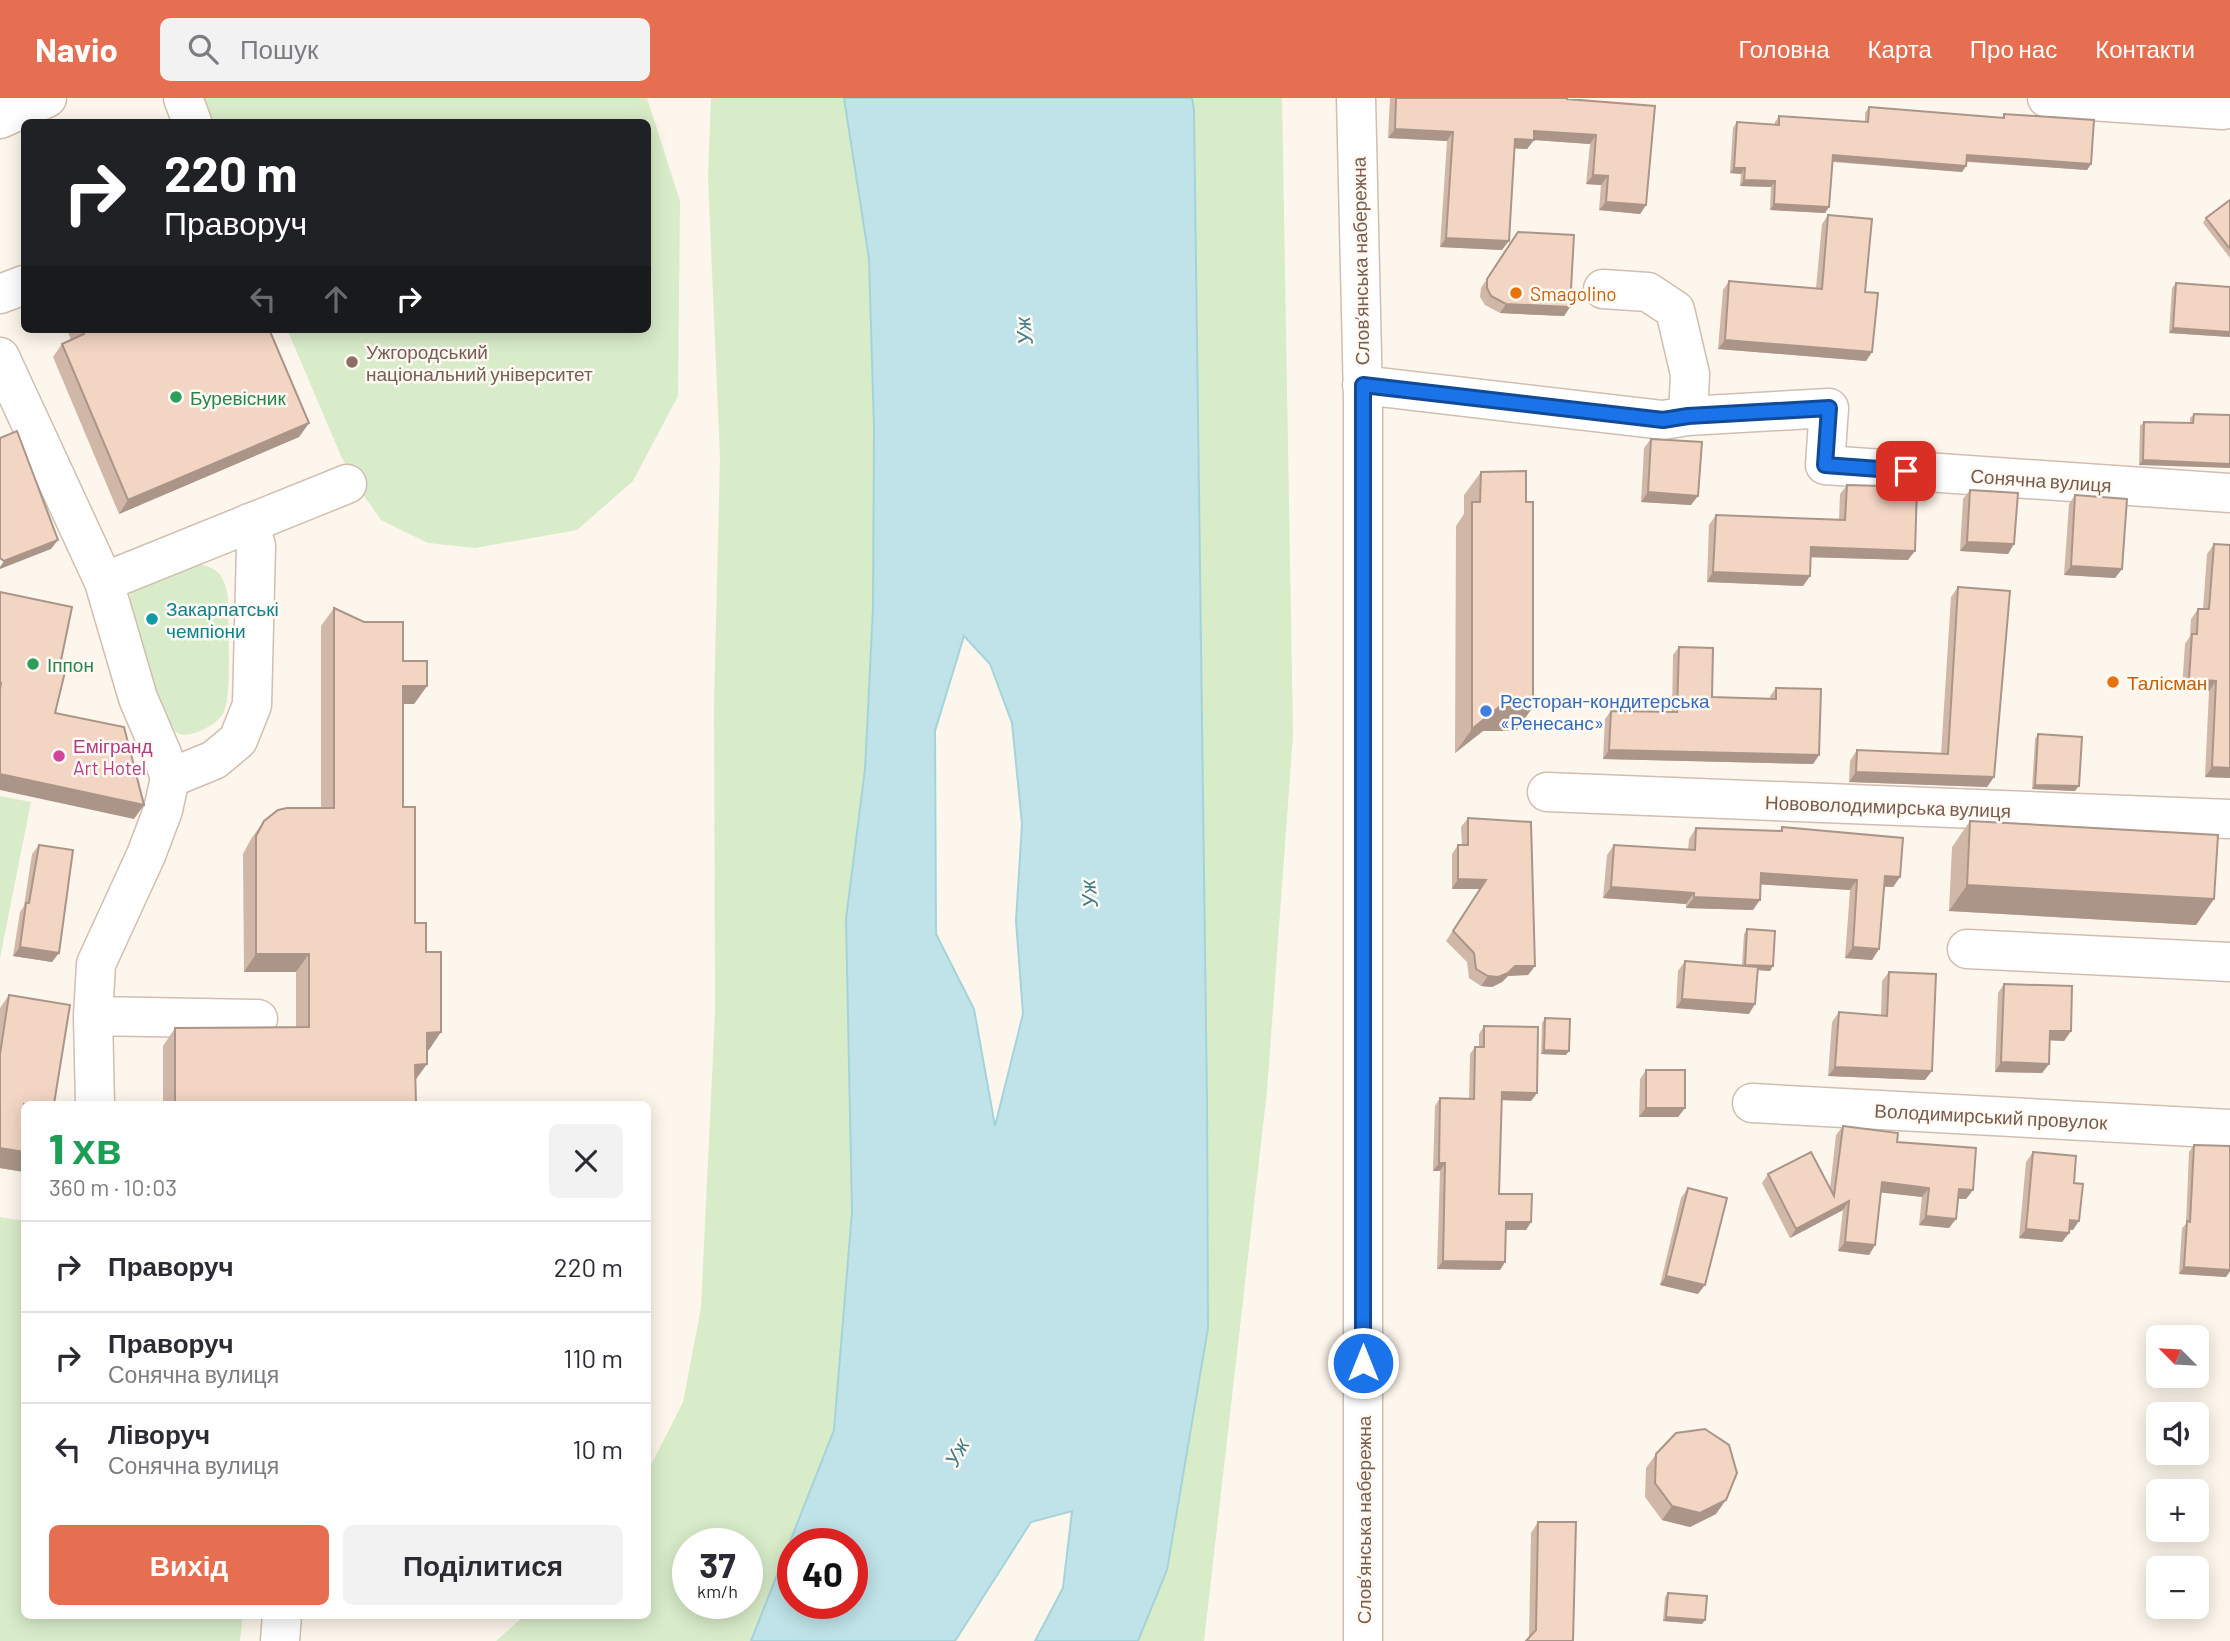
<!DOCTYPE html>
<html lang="uk">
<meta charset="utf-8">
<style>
body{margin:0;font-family:Barlow,sans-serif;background:#f2f2f3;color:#2b2b33;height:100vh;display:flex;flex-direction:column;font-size:26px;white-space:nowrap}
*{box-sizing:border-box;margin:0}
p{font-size:23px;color:#7c7c81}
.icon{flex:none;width:38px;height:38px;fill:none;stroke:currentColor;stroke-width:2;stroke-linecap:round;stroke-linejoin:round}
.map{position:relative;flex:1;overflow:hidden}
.sheet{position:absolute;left:21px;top:1003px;width:630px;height:518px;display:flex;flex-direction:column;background:#fff;border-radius:10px;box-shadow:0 4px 18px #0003}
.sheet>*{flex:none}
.guide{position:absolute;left:21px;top:21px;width:630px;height:214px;border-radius:10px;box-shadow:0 4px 18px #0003;background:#202124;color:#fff;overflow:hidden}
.needle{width:46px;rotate:294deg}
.buttons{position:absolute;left:2146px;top:1227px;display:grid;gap:14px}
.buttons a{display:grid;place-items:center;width:63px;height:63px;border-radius:10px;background:#fff;box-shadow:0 4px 18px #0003;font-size:35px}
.speed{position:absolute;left:672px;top:1430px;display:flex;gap:14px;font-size:35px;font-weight:700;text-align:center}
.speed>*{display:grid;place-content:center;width:91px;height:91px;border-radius:50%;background:#fff;box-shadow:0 4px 18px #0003;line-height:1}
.speed small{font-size:18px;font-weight:400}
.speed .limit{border:10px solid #d22;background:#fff;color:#111}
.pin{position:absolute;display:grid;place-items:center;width:60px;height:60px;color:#fff;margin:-30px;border-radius:14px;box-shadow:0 4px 10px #0006}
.me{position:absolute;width:77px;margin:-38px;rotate:0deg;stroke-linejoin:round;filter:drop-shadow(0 0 5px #0008)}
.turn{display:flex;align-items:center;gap:24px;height:147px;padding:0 28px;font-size:32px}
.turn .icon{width:91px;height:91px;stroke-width:2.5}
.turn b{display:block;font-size:49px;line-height:60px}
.lanes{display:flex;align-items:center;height:66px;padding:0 28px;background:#0003;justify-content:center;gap:35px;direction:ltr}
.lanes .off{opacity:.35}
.round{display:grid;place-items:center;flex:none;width:74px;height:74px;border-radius:10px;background:#f2f2f3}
.summary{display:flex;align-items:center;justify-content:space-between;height:119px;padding:0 28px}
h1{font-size:42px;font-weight:800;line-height:52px;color:#1e9e55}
.cta{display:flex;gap:14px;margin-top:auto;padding:14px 28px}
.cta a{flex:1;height:80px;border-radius:10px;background:#e76f51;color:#fff;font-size:28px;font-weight:800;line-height:80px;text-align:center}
.cta a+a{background:#f2f2f3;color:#2b2b33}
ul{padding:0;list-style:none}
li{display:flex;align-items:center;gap:21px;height:91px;padding:0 28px;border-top:2px solid #e1e1e2}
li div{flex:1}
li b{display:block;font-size:26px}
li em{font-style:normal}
header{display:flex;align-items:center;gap:42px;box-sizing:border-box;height:98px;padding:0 35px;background:#e76f51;color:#fff}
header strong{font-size:33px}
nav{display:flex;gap:38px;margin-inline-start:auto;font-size:24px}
.search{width:490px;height:63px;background:#f2f2f3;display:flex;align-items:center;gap:18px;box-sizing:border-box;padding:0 24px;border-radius:10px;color:#7c7c81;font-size:26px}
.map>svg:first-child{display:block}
.green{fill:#d8ecc9;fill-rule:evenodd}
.water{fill:#bfe3e8;stroke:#a5d3da;stroke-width:2;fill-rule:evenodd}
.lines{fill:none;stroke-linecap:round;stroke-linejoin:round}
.minor-casing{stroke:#d1beb0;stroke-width:41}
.minor{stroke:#fff;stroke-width:38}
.wall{fill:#d1b7a8}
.shaded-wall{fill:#aa9588}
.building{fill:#f3d5c3;stroke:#aa9588;stroke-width:2}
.route-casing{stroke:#114b97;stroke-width:18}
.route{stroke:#1a73e8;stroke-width:12}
.food-dot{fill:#e8710a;stroke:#fffaf3;stroke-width:2.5}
.education-dot{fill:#8d6e63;stroke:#fffaf3;stroke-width:2.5}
.leisure-dot{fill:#2e9e5b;stroke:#fffaf3;stroke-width:2.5}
.culture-dot{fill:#0f9aa8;stroke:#fffaf3;stroke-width:2.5}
.shop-dot{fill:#3f7fe0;stroke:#fffaf3;stroke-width:2.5}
.hotel-dot{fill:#d1479c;stroke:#fffaf3;stroke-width:2.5}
.labels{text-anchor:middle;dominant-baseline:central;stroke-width:5;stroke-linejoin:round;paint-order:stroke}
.street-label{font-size:19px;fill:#7a5c4d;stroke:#fffaf3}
.food-label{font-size:19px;fill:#c56008;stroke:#fffaf3;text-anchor:start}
.education-label{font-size:19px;fill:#785e54;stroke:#fffaf3;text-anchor:start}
.leisure-label{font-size:19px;fill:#27864d;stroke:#fffaf3;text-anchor:start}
.culture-label{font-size:19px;fill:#0d838f;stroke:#fffaf3;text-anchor:start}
.shop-label{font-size:19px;fill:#366cbe;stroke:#fffaf3;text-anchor:start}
.hotel-label{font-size:19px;fill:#b23c85;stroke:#fffaf3;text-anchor:start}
.water-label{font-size:21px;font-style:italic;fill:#437c86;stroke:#fffaf3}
</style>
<header>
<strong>Navio</strong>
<div class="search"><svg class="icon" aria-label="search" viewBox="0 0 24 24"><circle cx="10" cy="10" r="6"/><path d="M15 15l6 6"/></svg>Пошук</div>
<nav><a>Головна</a><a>Карта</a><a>Про нас</a><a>Контакти</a></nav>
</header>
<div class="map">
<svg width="2230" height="1543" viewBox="0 0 2230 1543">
<rect width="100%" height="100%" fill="#fdf6ec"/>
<path class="green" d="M193 0H647L680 103 678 298 633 383 577 432 475 450 428 445 381 422 362 395 341 358 287 231H648V24H202Z
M711 0H844L869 161 874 331 873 510 865 671 846 821 852 1114 834 1332 751 1543H496L525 1517H648V1373L683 1304 701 1210 715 915 714 607 720 360 708 79ZM688 1446H747V1505H688Z
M1192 0H1282L1293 637 1267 993 1204 1543H1138L1167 1472 1208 1230 1207 1005 1194 12Z
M190 465C216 468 223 473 228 499 228 522 232 597 224 614 220 623 207 630 198 634 184 638 180 639 169 628L128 525 129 500 133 490Z
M0 698 31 704 0 860Z
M0 1119 24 1123V1517H243L240 1543H0Z"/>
<path class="water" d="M844 0H1192L1194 12 1207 1005 1208 1230 1167 1472 1138 1543H1035L1063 1490 1072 1413 1031 1424 955 1543H751L834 1332 852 1114 846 821 865 671 873 510 874 331 869 161ZM964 538 990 566 1012 625 1022 726 1016 823 1023 916 995 1028 974 911 936 836 935 633ZM793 1446H852V1505H793Z"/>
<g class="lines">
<defs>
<path id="minor" d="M183 0 192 24
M1356 0 1363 300V1543
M2047 0 2223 12
M0 21 47 0
M1603 191 1648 194 1675 212 1690 276 1688 318
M0 196 24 187
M0 259 104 484 138 600 162 656 170 680 163 712 146 757 96 866 93 918 95 1006
M1362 287 1663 322 1688 318 1829 310 1825 367 2230 395
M104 484 347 386
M170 680 214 662 238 642 252 607 256 448 249 425
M1547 694 2230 721
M1967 851 2230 864
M93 918 258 921
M1752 1005 2230 1031
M280 1543 282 1517"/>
</defs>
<use href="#minor" class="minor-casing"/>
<use href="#minor" class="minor"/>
</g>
<path class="wall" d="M1390 0H1567V1L1655 8 1646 107 1640 116 1599 112 1601 87 1586 86 1590 46 1534 42 1527 51 1514 50 1502 152 1440 149 1447 43 1388 40Z
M1869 9 2002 20 2004 16 2091 66 2087 72 1967 64 1966 68 1962 74 1832 64 1829 109 1825 115 1770 112 1771 89 1740 88 1741 76 1730 75 1733 30 1737 24 1775 27V24L1779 18 1865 24V15Z
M2230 102V160L2203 125 2206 120Z
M1828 117 1865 194 1872 254 1866 263 1718 251 1723 192 1729 183 1816 190 1822 126Z
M1518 134 1570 209 1564 218 1500 215 1485 207 1480 199 1481 190Z
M2176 185 2230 189V239L2169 235 2172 190Z
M67 231H269L309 325 299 339 119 416 53 259 62 246 71 242Z
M2194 316 2230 317 2139 367 2140 328 2144 324 2190 325V320Z
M1651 341 1691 407 1641 404 1644 350Z
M1481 374 1516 633H1483L1455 655 1456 428 1464 416V397Z
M1847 387 1908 462 1810 459V478L1803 488 1707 484 1709 427 1716 417 1839 422 1840 396Z
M1970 392 2014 446 2008 456 1960 453 1963 401Z
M2075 397 2122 471 2115 480 2064 477 2069 406Z
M2214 446 2230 447V680L2205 679 2209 593 2182 591 2185 546 2190 538 2191 521 2198 511H2203L2207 456Z
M1958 489 1994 679 1987 689 1849 684 1850 663 1857 652 1941 656 1951 499Z
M334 510 403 563 427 588 414 606H403V709L415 825 426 854 429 952H427L415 983 416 1006H163V948L175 930 296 929V874H244L243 756 251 741 264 723 321 710V528Z
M1679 549 1712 599 1770 600V598L1776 590 1819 657 1813 666 1603 661 1605 621 1611 613 1672 614 1673 557Z
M2038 636 2075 693 2032 691 2035 641Z
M1468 720 1535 868 1528 877 1508 878 1502 884 1492 889 1481 888 1469 880 1467 864 1446 843 1480 791H1452V756L1458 747H1462L1461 729Z
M1970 723 2214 801 2196 827 1949 813 1952 749Z
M1782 729 1900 779 1893 789H1884L1879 851 1872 862 1845 860 1850 792 1761 786 1753 812 1686 810V806L1603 800 1607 757 1614 747 1688 752 1689 741 1696 730 1780 733Z
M39 747 52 864 13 858 20 814 24 808 32 756Z
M1747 831 1770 873 1758 872 1749 916 1676 910 1678 873 1685 863 1742 867 1744 836Z
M1889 874 1925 982 1828 978 1832 924 1839 914 1881 918 1882 883Z
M2004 886 2071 933 2064 943 2049 942V966L2042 975 1995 974 1998 895Z
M9 897 24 1006V1074L0 1070V910Z
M1545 920 1566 957 1541 956 1542 925Z
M1484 928 1537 995 1531 1003 1501 1002 1499 1096 1531 1124 1526 1132H1506L1505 1164 1500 1172 1437 1171 1440 1073H1433L1435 1008 1440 1000H1469L1470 956 1475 949H1479V936Z
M1646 972 1685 1010 1678 1019H1639L1640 981Z
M1843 1028 1897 1044 1973 1092 1966 1101H1958L1949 1130 1919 1127 1922 1099 1881 1094 1875 1147 1869 1157 1838 1153 1843 1112 1790 1140 1762 1085 1768 1076 1830 1090 1836 1037Z
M2194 1047 2230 1048V1173L2226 1179 2179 1176 2182 1130 2186 1126 2189 1054Z
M2033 1054 2074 1085 2073 1132H2069V1135L2062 1144 2019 1140 2026 1064Z
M1688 1090 1698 1196 1660 1187 1681 1100Z
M1656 1356 1716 1416 1690 1429 1662 1422 1645 1399 1646 1370Z
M1538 1424 1573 1543 1529 1540 1531 1435Z
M1668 1495 1705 1522 1702 1526 1663 1523 1665 1499Z"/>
<path class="shaded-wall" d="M1395 31 1453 34 1447 43 1388 40Z
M1534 33 1596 37 1590 46 1534 42 1527 51 1508 50 1515 41Z
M1833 57 1966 68 1962 74 1829 63Z
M1967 57 2091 66 2087 72 1963 63Z
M1734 70H1745L1741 76 1730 75Z
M1593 77 1608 78 1601 87 1586 86Z
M1744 82 1775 83 1771 89 1740 88Z
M1606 104 1646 107 1640 116 1599 112Z
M1774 106 1829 109 1825 115 1770 112Z
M1446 140 1509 143 1502 152 1440 149Z
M1506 206 1570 209 1564 218 1500 215Z
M2173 230 2230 234V239L2169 235Z
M1725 242 1872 254 1866 263 1718 251Z
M309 325 299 339 119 416 128 402Z
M2143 362 2230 366V370L2139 367Z
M1648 394 1698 398 1691 407 1641 404Z
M58 442 51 451 0 471V469L4 463Z
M1967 444 2014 446 2008 456 1960 453Z
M1811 449 1915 453 1908 462 1804 459Z
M2071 468 2122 471 2115 480 2064 477Z
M1713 474 1810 478 1803 488 1707 484Z
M2189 581 2216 583 2209 593 2182 591Z
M403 588H427L414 606H390Z
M1499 609H1533L1516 633H1483L1455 655 1472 631Z
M1609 652 1819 657 1813 666 1603 661Z
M2212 669 2230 670V680L2205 679Z
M1856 674 1994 679 1987 689 1849 684Z
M0 676 144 707 134 721 0 692Z
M2035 687 2079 688 2075 693 2032 691Z
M1761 775 1857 782 1850 792 1754 786Z
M1885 778 1900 779 1893 789 1877 788Z
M1458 781 1486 782 1480 791H1452Z
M1967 787 2214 801 2196 827 1949 813Z
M1611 789 1694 795 1686 806 1603 800Z
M1694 799 1760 802 1753 812 1686 810Z
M20 849 59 855 52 864 13 858Z
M1853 849 1879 851 1872 862 1845 860Z
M256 856H309L296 874H244Z
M1745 867 1773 868 1770 873 1742 871Z
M1515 868H1535L1528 877 1508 878 1502 884 1492 889 1481 888 1488 878Z
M1682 901 1755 906 1749 916 1676 910Z
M2050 933H2071L2064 943 2043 942Z
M441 934 429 952 414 953 427 935Z
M1544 952 1569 953 1566 957 1541 956Z
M2001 964 2049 966 2042 975 1995 974Z
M427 966 414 984 415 967Z
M1835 969 1932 973 1925 982 1828 978Z
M1502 994 1537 995 1531 1003 1496 1002Z
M1646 1010H1685L1678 1019H1639Z
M0 1050 24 1054V1074L0 1070Z
M1439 1065H1445L1440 1073H1433Z
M1882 1084 1929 1090 1922 1099 1876 1094Z
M1959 1091 1973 1092 1966 1101 1952 1100Z
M1849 1103 1843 1112 1790 1140 1796 1131Z
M1926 1118 1956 1121 1949 1130 1919 1127Z
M2070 1122 2079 1123 2073 1132 2064 1131Z
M1506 1124H1531L1526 1132H1501Z
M2026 1131 2069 1135 2062 1144 2019 1140Z
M1845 1144 1875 1147 1869 1157 1838 1153Z
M1443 1163 1505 1164 1500 1172 1437 1171Z
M2184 1169 2230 1172V1173L2226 1179 2179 1176Z
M1666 1178 1705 1187 1698 1196 1660 1187Z
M1726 1402 1716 1416 1690 1429 1662 1422 1672 1408Z
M1666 1519 1705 1522 1702 1526 1663 1523Z"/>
<path class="building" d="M1396 0H1567V1L1655 8 1646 107 1606 104 1608 78 1593 77 1596 37 1534 33V42L1515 41 1509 143 1446 140 1453 34 1395 31Z
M1869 9 2004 20V16L2094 22 2091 66 1967 57 1966 68 1833 57 1829 109 1774 106 1775 83 1744 82 1745 70H1734L1737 24 1779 27V18L1868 24Z
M2230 102V151L2206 120Z
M1828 117 1872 121 1865 194 1878 195 1872 254 1725 242 1729 183 1822 191Z
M1518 134 1574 137 1570 209 1506 206 1491 198 1487 190V181Z
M2176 185 2230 189V234L2173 230Z
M82 231H269L309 325 128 402 62 246 84 236Z
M2194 316 2230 317V366L2143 362 2144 324 2193 325Z
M17 333 58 442 4 463 0 460V340Z
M1651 341 1702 344 1698 398 1648 394Z
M1526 373V404H1533V609H1499L1472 631V404H1480L1481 374Z
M1847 387 1917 389 1915 453 1811 449 1810 478 1713 474 1716 417 1845 422Z
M1970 392 2018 395 2014 446 1967 444Z
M2075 397 2127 401 2122 471 2071 468Z
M2214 446 2230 447V670L2212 669 2216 583 2189 581 2192 536H2197L2198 511H2209Z
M1958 489 2010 493 1994 679 1856 674 1857 652 1948 656Z
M0 494 72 509 59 572 65 574 55 615 124 629 144 707 0 676V591L1 585H0Z
M334 510 364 524H403V563H427V588H403V709H415V825H426V854H441V934L427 935V966L415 967 416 1006H175V930L309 929V856H256V738L264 723 278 712 287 710H334Z
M1679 549 1713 550 1712 599 1776 601V590L1821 591 1819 657 1609 652 1611 613 1677 614Z
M2038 636 2082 639 2079 688 2035 687Z
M1468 720 1531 724 1535 868H1515L1508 875 1498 879 1488 878 1476 871 1474 855 1453 833 1486 782 1458 781V747H1468Z
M1970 723 2218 737 2214 801 1967 787Z
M1782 729 1903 740 1900 779 1885 778 1879 851 1853 849 1857 782 1761 775 1760 802 1694 799V795L1611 789 1614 747 1695 752 1696 730 1782 733Z
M39 747 73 752 59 855 20 849 26 805H29Z
M1747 831 1775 833 1773 868 1745 867Z
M1685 863 1758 869 1755 906 1682 901Z
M1889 874 1936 876 1932 973 1835 969 1839 914 1887 918Z
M2004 886 2072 888 2071 933H2050L2049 966 2001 964Z
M9 897 70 907 54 1006H24V1054L0 1050V956Z
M1545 920 1570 921 1569 953 1544 952Z
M1484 928 1538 929 1537 995 1502 994 1499 1096H1532L1531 1124H1506L1505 1164 1443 1163 1445 1065H1439L1440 1000 1474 1001 1475 949H1484Z
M1646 972H1685V1010H1646Z
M1843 1028 1898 1035 1897 1044 1976 1050 1973 1092 1959 1091 1956 1121 1926 1118 1929 1090 1882 1084 1875 1147 1845 1144 1849 1103 1796 1131 1768 1076 1811 1054 1834 1098Z
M2194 1047 2230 1048V1172L2184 1169 2187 1123 2190 1124Z
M2033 1054 2076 1058 2074 1085 2083 1086 2079 1123 2070 1122 2069 1135 2026 1131Z
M1688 1090 1727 1100 1705 1187 1666 1178Z
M1705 1331 1729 1347 1737 1375 1726 1402 1700 1415 1672 1408 1655 1385 1656 1356 1676 1335Z
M1538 1424H1576L1573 1543H1526L1536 1532Z
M1668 1495 1707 1498 1705 1522 1666 1519Z"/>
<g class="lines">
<defs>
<path id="route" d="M1363 1265V287L1663 322 1688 318 1829 310 1825 367 1906 373"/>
</defs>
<use href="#route" class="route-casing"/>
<use href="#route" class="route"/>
</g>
<g class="food-dot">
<circle cx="1516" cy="195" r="7"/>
<circle cx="2113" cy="584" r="7"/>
</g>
<circle class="education-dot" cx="352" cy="264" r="7"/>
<g class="leisure-dot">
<circle cx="176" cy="299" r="7"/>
<circle cx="33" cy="566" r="7"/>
</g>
<circle class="culture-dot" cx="152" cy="521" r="7"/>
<circle class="shop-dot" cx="1486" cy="613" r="7"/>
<circle class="hotel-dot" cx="59" cy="658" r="7"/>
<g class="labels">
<g class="street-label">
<text transform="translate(1360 163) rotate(-91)">Словʼянська набережна</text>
<text transform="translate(2041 382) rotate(4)">Сонячна вулиця</text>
<text transform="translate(1888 708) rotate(2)">Нововолодимирська вулиця</text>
<text transform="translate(1991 1018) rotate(3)">Володимирський провулок</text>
<text transform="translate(1363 1422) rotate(-90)">Словʼянська набережна</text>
</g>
<g class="food-label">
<text x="1530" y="195">Smagolino</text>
<text x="2127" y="584">Талісман</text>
</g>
<g class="education-label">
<text x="366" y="253">Ужгородський<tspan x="366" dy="22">національний університет</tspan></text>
</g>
<g class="leisure-label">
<text x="190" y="299">Буревісник</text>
<text x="47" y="566">Іппон</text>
</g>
<g class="culture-label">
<text x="166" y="510">Закарпатські<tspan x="166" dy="22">чемпіони</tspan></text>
</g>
<g class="shop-label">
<text x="1500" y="602">Ресторан-кондитерська<tspan x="1500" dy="22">«Ренесанс»</tspan></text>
</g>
<g class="hotel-label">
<text x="73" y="647">Емігранд<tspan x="73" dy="22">Art Hotel</tspan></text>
</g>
<g class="water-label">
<text transform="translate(1023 233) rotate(-97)">Уж</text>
<text transform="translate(1088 796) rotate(-97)">Уж</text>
<text transform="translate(956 1354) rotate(-62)">Уж</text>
</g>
</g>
</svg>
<div class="buttons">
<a><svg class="needle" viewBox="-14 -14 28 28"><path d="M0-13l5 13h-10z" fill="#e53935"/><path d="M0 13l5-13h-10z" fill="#7c7c81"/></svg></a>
<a><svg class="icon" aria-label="sound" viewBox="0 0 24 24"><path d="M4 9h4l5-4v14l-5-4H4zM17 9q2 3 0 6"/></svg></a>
<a>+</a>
<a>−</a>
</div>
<div class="speed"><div>37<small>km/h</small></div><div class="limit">40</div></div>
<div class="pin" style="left:1906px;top:373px;background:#d93025"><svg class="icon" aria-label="arrive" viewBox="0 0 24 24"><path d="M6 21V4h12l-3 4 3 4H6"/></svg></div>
<svg class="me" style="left:1363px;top:1265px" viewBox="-20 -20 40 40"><circle r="17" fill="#1a73e8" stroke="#fff" stroke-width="3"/><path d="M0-11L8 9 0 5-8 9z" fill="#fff"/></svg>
<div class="guide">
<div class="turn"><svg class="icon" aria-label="right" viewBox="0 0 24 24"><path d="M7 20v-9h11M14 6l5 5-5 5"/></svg><div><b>220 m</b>Праворуч</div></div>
<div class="lanes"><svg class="icon off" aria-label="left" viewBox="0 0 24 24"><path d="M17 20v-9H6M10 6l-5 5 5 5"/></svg><svg class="icon off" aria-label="ahead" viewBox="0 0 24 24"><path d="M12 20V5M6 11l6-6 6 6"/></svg><svg class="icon" aria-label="right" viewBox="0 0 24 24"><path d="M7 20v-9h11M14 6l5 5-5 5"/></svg></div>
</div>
<section class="sheet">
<div class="summary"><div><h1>1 хв</h1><p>360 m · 10:03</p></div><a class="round"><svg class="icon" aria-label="close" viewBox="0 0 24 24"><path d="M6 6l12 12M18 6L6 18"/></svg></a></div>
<ul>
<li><svg class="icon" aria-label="right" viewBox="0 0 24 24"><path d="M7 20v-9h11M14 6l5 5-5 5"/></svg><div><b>Праворуч</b></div><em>220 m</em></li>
<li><svg class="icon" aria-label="right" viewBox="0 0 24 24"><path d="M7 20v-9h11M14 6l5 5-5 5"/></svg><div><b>Праворуч</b><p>Сонячна вулиця</p></div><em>110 m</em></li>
<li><svg class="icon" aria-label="left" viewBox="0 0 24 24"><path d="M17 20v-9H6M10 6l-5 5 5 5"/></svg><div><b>Ліворуч</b><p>Сонячна вулиця</p></div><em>10 m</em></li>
</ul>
<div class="cta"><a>Вихід</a><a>Поділитися</a></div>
</section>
</div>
